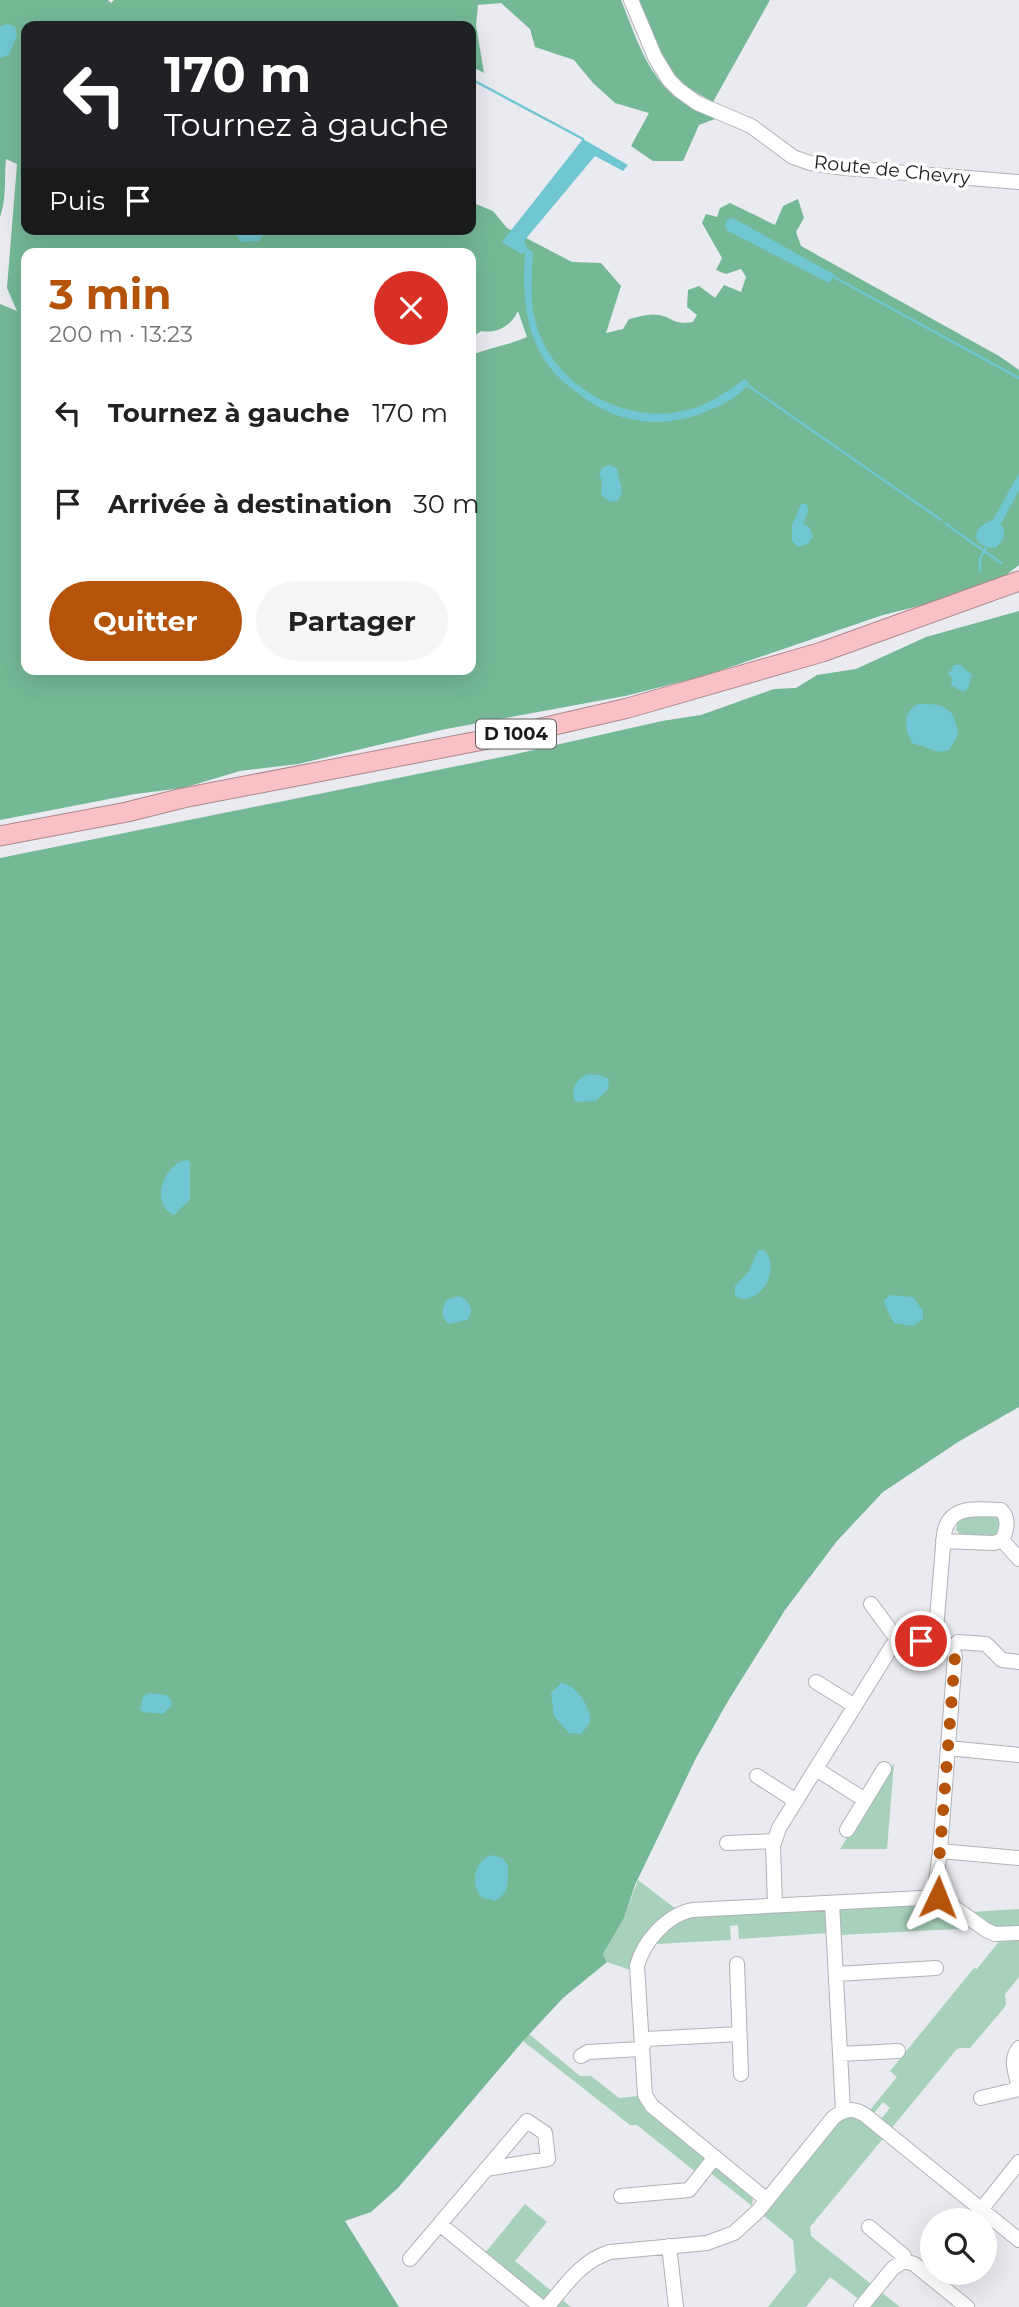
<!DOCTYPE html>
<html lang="fr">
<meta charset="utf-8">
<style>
body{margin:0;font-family:Montserrat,sans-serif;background:#f6f6f6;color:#222;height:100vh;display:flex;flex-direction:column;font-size:26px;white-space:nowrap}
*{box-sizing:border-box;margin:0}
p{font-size:23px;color:#767676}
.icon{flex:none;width:38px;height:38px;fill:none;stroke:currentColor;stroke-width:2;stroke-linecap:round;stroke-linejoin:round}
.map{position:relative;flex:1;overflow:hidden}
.details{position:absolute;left:21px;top:248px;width:455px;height:427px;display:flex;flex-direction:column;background:#fff;border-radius:14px;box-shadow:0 7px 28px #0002}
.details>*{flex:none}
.hud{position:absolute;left:21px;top:21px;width:455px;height:214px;border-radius:14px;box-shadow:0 7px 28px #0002;background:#202124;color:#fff;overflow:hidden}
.fabs{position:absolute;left:920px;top:2208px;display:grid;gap:14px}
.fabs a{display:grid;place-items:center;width:77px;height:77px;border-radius:50%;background:#fff;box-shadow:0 7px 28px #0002;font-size:35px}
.pin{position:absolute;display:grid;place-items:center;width:60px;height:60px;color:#fff;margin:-30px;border:4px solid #fff;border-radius:50%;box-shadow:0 2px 7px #0007}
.me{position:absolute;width:77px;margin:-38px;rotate:2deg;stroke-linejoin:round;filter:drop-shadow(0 0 5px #0008)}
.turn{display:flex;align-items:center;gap:24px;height:147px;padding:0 28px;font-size:32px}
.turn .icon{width:91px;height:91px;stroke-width:2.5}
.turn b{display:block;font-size:49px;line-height:60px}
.then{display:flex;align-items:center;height:66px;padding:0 28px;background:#0003;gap:14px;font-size:26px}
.round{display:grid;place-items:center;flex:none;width:74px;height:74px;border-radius:37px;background:#f6f6f6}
.head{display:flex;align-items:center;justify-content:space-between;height:119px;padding:0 28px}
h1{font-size:42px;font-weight:700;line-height:52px;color:#b45309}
.primary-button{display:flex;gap:14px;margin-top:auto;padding:14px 28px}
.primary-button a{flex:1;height:80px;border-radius:42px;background:#b45309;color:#fff;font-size:28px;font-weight:700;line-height:80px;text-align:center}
.primary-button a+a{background:#f6f6f6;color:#222}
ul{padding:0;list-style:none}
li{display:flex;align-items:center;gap:21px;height:91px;padding:0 28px}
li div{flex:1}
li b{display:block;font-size:26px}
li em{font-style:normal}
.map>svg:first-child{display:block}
.green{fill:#a7d1ba}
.forest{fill:#74b896;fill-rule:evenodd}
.water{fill:#70c7d2}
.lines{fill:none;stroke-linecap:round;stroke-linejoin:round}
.stream{stroke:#70c7d2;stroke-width:2.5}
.minor-casing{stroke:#b0b2b7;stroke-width:16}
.highway-casing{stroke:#ab878b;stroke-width:21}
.minor{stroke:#fff;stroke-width:14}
.highway{stroke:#f9c1c6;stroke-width:19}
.route{stroke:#b45309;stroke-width:12;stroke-dasharray:0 21.6}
.labels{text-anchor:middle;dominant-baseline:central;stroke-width:7;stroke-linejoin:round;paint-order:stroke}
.shield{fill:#fff;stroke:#5f5f61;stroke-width:2}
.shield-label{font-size:18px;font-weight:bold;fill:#1b1b1d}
.street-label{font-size:19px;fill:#1b1b1d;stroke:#fff}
</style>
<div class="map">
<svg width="1019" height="2307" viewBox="0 0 1019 2307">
<rect width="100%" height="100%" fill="#e9ebf0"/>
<path class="green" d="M999 1514 1002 1519 998 1537H963L956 1530 958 1517Z
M894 1763 887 1849H840Z
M638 1880 676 1909 636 1951 630 1970 607 1962 603 1954 624 1918Z
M938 1902 976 1928 839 1935 838 1911 842 1908Z
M1019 1909V1928L995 1929 971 1912Z
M825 1910 829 1933 739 1939 738 1925 730 1926 731 1940 656 1944 674 1923 695 1915Z
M1019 1933V1977L1005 1994 1006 2004 1004 2008 970 2048H960L956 2050 810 2227 811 2236 900 2307H869L830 2277 806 2307H768L796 2272 793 2240 758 2211 844 2110 877 2124 890 2108 883 2102 874 2113 870 2110 897 2077 890 2071 974 1968 977 1969 1001 1939Z
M529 2034 580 2076H591L619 2098 639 2096 704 2154 705 2158 697 2173 637 2125H630L523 2041Z
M713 2167H718L753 2195 752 2206 708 2171Z
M525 2204 547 2222 515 2261 571 2307H541L481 2258Z"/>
<path class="forest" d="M0 0H108L111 3 114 0H621C635 34 647 78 680 99 692 106 707 111 720 117L699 125 683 161H653L631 146 649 113 615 103 593 83 574 60 535 47 530 29 501 3 478 5 476 25 484 73 471 66V26H26V229H471V202L493 211 507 228 572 262 601 263 621 286 606 333 623 329 629 319C638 317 649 313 659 315 675 318 672 325 693 322L697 315 687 307 688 290 699 286 715 298 724 285 741 292 746 277 741 269 726 274 716 270 722 258 702 223 706 214 717 217 720 208 730 203 775 225 783 206 798 199 804 218 796 232 801 246 999 356 1019 370V565L1002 578 951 598 883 615 704 676 625 696 446 729 298 764 240 771 183 788 135 794 0 820V304L17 311 7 288 17 164 6 159C4 179 7 198 0 217ZM26 254H471V338L481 331C497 334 512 325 518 311L527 337C509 345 490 348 471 355V670H26Z
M636 0H770L713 102 679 83 669 71Z
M1019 611V1407L958 1442 883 1492 837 1541 785 1610 728 1701 696 1758 635 1885 624 1918 603 1954 607 1962 563 1998 523 2041 398 2188 371 2212 345 2221 399 2307H0V858L502 757 662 721 701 715 774 689 796 688 817 675 856 669 926 637Z"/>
<path class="water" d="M7 24 15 27 17 35 9 55 0 58V27Z
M583 139 628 165 623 171 595 156 524 241 527 248 533 252C532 274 530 295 534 316 548 383 623 427 688 410 709 405 727 391 745 379L749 383C741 395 723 405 710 410 662 431 615 424 575 391 562 381 550 370 542 356 523 322 523 289 525 252L521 254 502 242Z
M733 218 835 275 829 283 728 231 725 227 726 221Z
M232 229H266V230L259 241 241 242Z
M609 465 617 468 622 492 618 501C610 503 607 501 601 494L602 481 599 474 602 468Z
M1019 473V490L1001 524C1007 534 1004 541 995 548 972 548 969 528 993 520Z
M801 504H807L808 512 803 523 810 528 813 537 808 544 798 547 792 541V525Z
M954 665H961L972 675 968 689 963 692 951 685 952 678 947 673 951 671Z
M919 704C944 703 956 708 958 735L949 750 940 752 912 743C905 730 901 711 919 704Z
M589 1074 603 1076 609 1079 608 1089 596 1101 575 1102C570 1090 576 1078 589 1074Z
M187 1160 190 1162V1200L174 1215C149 1204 164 1163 187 1160Z
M758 1250H764C784 1270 756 1310 735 1296V1286L749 1271Z
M890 1295 913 1297 923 1311V1319L913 1326 894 1323 884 1303V1300Z
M459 1296C470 1300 475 1311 467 1320L449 1324C440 1316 442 1309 446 1300Z
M561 1683C575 1683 593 1709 590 1723L581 1734 569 1733 554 1716 551 1693Z
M149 1693 167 1695 171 1700 172 1705 163 1714 143 1712 140 1709 143 1696Z
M491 1855 502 1858 508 1865C508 1880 510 1895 494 1901L481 1897C470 1883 474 1862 491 1855Z"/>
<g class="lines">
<path class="stream" d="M471 79 583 139
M834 277 1019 378
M747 385 941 520
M946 524 1001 563
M980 570V559L986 548"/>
<defs>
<path id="minor" d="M631 0 655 57 669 80 679 90 697 103 751 126 793 157 810 163 845 168 1019 182
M1002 1540 1019 1559
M871 1604 899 1642
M935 1642 944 1534C949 1504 978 1509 1001 1510 1010 1519 1007 1530 1002 1540L994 1543 943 1541
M952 1649 958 1642 986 1644 1002 1660 1019 1662
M816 1682 855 1706
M948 1748 1019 1755
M816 1769 865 1800
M757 1776 796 1801
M847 1830 884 1769
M727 1843 774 1841
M940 1851 1019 1858
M832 1903 843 2110
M775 1905 773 1846 779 1828 892 1646C902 1639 939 1638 949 1646 952 1649 953 1651 955 1656L940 1851 934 1898
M737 1964 741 2074
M836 1974 936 1968
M1019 2048C1009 2060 1016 2073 1019 2088
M641 2049 646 2039 739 2034
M840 2054 898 2051
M581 2056 588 2052 641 2049
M981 2098 1019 2089
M621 2196 689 2190 715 2157
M767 2200 652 2106 645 2095 637 1966C643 1942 667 1915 692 1910L940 1897 986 1930 995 1934 1019 1933
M972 2221 1019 2162
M441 2225 541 2307
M869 2227 904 2256V2261
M669 2246 676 2307
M410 2259C449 2213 488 2167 527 2121L545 2133 548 2159 486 2169
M547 2307C566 2285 581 2261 610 2252L707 2243 734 2233 758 2211 833 2118C844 2109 853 2107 865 2115L1019 2240
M861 2307 893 2268 904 2261 914 2264 967 2307"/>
<path id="highway" d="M0 836 127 812 183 798 520 733 628 708 822 652 1019 581"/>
</defs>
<use href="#minor" class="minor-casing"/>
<use href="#highway" class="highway-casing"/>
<use href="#minor" class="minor"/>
<use href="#highway" class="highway"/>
</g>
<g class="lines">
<path class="route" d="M921 1641C936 1642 948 1640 955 1656L940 1851 934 1898 938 1897"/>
</g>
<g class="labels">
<rect class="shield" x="476" y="719.5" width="80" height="29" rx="5"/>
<g class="shield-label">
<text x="516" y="734">D 1004</text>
</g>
<g class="street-label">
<text transform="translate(892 170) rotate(6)">Route de Chevry</text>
</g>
</g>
</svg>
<div class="fabs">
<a><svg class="icon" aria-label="search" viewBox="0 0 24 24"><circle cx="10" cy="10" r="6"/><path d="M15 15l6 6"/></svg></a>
</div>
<div class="pin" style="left:921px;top:1641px;background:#d93025"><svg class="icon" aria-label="arrive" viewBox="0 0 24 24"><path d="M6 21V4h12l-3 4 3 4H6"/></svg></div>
<svg class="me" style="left:938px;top:1897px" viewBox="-20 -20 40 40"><path d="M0-17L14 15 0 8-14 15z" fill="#b45309" stroke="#fff" stroke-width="4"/></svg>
<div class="hud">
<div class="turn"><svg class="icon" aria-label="left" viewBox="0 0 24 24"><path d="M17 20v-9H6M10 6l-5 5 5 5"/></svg><div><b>170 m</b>Tournez à gauche</div></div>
<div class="then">Puis<svg class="icon" aria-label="arrive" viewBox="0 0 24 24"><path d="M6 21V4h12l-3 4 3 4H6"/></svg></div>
</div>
<section class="details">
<div class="head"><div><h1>3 min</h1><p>200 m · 13:23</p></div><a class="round" style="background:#d93025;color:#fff"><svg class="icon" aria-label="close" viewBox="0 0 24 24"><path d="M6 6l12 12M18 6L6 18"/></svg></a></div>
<ul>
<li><svg class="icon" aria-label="left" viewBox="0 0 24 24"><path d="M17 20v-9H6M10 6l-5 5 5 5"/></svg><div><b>Tournez à gauche</b></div><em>170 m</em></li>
<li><svg class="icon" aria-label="arrive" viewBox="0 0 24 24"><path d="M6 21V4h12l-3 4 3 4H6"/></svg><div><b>Arrivée à destination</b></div><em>30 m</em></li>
</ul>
<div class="primary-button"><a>Quitter</a><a>Partager</a></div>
</section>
</div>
